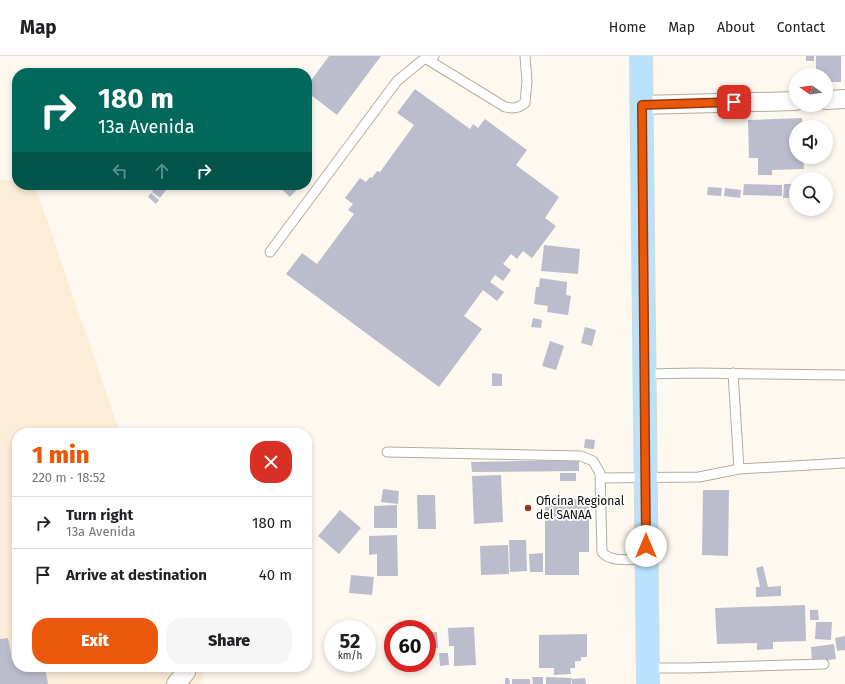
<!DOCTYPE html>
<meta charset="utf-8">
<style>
body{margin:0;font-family:"Fira Sans",sans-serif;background:#f6f6f6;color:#202124;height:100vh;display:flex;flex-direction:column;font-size:15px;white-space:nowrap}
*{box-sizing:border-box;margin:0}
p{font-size:13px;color:#757577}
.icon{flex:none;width:22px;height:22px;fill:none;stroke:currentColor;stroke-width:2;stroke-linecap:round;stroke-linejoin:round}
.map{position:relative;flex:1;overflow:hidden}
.details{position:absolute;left:12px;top:372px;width:300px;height:244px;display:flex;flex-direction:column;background:#fff;border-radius:16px;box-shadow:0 2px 6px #0003}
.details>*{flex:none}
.hud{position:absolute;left:12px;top:12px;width:300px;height:122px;border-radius:16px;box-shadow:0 2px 6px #0003;background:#00695c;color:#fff;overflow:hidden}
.needle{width:26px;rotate:283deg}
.controls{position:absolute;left:789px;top:12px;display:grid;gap:8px}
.controls a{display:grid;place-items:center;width:44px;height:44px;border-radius:50%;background:#fff;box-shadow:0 2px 6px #0003;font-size:20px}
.speed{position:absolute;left:324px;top:564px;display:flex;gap:8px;font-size:20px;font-weight:700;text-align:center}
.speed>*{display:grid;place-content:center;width:52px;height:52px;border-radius:50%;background:#fff;box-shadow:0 2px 6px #0003;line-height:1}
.speed small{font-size:10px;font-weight:400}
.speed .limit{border:6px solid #d22;background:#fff;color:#111}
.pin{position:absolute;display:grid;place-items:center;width:34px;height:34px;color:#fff;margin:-17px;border-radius:8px;box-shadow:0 2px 6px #0006}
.me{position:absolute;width:44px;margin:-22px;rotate:0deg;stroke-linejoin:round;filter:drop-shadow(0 0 3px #0008)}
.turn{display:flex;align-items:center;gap:14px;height:84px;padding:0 20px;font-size:18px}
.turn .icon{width:52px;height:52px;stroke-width:2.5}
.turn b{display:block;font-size:28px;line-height:34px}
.lanes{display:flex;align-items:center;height:38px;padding:0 20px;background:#0003;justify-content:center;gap:20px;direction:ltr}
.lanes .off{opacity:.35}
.round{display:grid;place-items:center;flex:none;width:42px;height:42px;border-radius:16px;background:#f6f6f6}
.summary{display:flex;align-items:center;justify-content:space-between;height:68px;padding:0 20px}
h1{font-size:24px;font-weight:800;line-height:30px;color:#ea580c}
.primary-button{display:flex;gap:8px;margin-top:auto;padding:8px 20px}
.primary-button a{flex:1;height:46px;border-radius:16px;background:#ea580c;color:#fff;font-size:16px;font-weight:800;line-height:46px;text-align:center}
.primary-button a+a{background:#f6f6f6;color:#202124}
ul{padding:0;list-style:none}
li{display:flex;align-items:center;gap:12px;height:52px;padding:0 20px;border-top:1px solid #e0e0e0}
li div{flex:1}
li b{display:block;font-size:15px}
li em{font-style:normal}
header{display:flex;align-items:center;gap:24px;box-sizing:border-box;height:56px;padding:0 20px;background:#fff;border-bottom:1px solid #e0e0e0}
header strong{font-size:19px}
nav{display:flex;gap:22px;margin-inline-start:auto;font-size:14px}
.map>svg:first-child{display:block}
.built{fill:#fcedd9}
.building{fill:#bcbdcc}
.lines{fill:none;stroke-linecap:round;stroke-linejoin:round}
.lane-casing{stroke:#b5ac9f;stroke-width:11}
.street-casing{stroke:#b5ac9f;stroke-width:20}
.primary-casing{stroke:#d8d8d7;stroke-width:24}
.lane{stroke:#fff;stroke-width:9}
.street{stroke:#fff;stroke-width:18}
.primary{stroke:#b9e3fc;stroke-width:22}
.route-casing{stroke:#983908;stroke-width:10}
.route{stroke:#ea580c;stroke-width:7}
.poi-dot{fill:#9c3419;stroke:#fff;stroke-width:1.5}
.labels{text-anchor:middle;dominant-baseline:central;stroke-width:3.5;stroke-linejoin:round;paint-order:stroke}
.poi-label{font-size:12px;fill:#0e0b07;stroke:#fff;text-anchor:start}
</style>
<header>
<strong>Map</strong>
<nav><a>Home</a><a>Map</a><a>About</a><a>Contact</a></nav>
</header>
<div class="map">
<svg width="845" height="628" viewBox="0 0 845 628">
<rect width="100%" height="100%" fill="#fef9f0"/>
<path class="built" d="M0 124 17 125V129H35L120 377H17V611H200L204 622 199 628H0Z"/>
<path class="building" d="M329 0H381L337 59 307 36V30Z
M806 0H814V5H806Z
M816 0H841V26H826V19H816Z
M415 33 470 73 473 68 478 72 485 63 527 94 516 109 559 141 545 162 556 170 532 202 523 195 517 203 511 198 503 208 511 214 503 225 495 219 490 226 504 236 497 245 483 234 464 260 482 273 439 331 286 218 302 197 317 208 354 158 348 154 353 148 345 142 360 122 366 126 370 121 372 122 377 115 380 116 414 69 397 57Z
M802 62 803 71H796V101H803L804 113 772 114V119H758V102H749L748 64Z
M744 128 782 129V140L743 139Z
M784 128H796V142H783Z
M157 129 166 134 160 142 152 136Z
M280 129H301L290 141 278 130Z
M708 131 722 132 721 140 707 139Z
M725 132 741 134 740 142 724 140Z
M151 137 159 144 156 148 148 141Z
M544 189 580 193 578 218 541 215Z
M540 222 567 226 566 239 571 240 568 259 547 256 548 250 534 248 536 231H539Z
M533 262 542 264 541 272 531 271Z
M585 271 596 274 592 290 581 287Z
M550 285 564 290 556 314 542 310Z
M492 317 502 318V330H492Z
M585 383 595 384 594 393 584 392Z
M579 404V415L472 416 471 406Z
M560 417H576V425H560Z
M501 419 503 466 474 468 472 420Z
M383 433 399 435 398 448 381 446Z
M703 434H729L728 500 702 499Z
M417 439H435L436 473H418Z
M545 443H578V447H589V496H579V519H545Z
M397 449V472H374V450Z
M340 454 361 472 339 498 318 480Z
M397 479 398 520H377V498L369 499V480Z
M509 484H526L527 515 510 516Z
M508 489 509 518 481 519 480 490Z
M543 497V516H530L529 498Z
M763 510 768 531 781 530V540L756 541V531H760L756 512Z
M351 519 374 521 372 539 349 537Z
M805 549 806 585 773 586V593L757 594V587L717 588 715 552Z
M810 554H818L819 564H810Z
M816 566H832L831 584 815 583Z
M474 571 476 609 454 610V590H449L448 572Z
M427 576H437L438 592H427Z
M587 578V601H581V605H575V612H570L571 618 554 619V612H539V579Z
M845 580V594L837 595 835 582Z
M8 582 12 603 17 602V611H30L31 614 45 611 48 628H0V583Z
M834 588 836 603 812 606 811 591Z
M439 597H448L449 609 440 610Z
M532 621H543V628H533Z
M546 621 572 622 571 628H546Z
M505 622H509L510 628H505Z
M585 622 586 628H572V623Z
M512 623H530V628H512Z"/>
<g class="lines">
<defs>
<path id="lane" d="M425 2 505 51C514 53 518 52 525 47L527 25 525 0
M270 196 397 25 425 2 434 0
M733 317 739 413
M644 318 697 317 845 319
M387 396 581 400 593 405 600 417 602 496C610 507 633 503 646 503
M601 422 699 421 739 413 845 407
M647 612H689L824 608"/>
<path id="street" d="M826 44 845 43
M642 49 796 45
M176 628 186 616 183 611"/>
<path id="primary" d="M641 0 648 628"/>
</defs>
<use href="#lane" class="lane-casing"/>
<use href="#street" class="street-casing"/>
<use href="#primary" class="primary-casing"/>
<use href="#lane" class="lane"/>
<use href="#street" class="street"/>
<use href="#primary" class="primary"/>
</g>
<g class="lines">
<defs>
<path id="route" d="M646 490 642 49 734 46"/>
</defs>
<use href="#route" class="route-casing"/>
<use href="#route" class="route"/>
</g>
<circle class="poi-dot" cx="528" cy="452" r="4"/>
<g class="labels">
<g class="poi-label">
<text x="536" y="445">Oficina Regional<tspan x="536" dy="14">del SANAA</tspan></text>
</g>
</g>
</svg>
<div class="controls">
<a><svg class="needle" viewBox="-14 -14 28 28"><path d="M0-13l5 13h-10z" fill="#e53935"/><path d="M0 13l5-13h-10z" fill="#757577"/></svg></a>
<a><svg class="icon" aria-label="sound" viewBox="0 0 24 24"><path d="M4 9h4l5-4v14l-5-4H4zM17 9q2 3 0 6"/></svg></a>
<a><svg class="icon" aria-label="search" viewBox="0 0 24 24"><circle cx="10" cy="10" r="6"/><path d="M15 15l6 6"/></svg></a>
</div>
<div class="speed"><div>52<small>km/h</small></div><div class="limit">60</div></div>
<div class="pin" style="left:734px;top:46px;background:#d93025"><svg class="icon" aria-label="arrive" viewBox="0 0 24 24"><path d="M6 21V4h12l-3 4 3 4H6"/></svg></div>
<svg class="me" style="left:646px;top:490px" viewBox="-20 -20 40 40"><circle r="19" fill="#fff"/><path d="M0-13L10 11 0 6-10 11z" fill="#ea580c"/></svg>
<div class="hud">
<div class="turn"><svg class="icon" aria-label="right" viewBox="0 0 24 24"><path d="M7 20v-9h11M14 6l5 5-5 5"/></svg><div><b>180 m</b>13a Avenida</div></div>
<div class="lanes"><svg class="icon off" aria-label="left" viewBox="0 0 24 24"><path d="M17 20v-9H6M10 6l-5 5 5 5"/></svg><svg class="icon off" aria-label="ahead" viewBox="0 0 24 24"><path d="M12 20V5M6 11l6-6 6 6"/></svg><svg class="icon" aria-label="right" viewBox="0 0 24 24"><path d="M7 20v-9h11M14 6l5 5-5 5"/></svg></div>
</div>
<section class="details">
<div class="summary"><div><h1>1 min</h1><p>220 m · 18:52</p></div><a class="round" style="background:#d93025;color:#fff"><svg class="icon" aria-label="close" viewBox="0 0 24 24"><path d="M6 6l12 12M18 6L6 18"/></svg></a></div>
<ul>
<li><svg class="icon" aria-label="right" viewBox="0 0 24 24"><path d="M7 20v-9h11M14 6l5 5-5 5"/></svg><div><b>Turn right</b><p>13a Avenida</p></div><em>180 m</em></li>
<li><svg class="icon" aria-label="arrive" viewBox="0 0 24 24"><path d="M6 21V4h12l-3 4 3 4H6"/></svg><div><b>Arrive at destination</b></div><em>40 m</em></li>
</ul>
<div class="primary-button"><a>Exit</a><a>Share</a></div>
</section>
</div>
